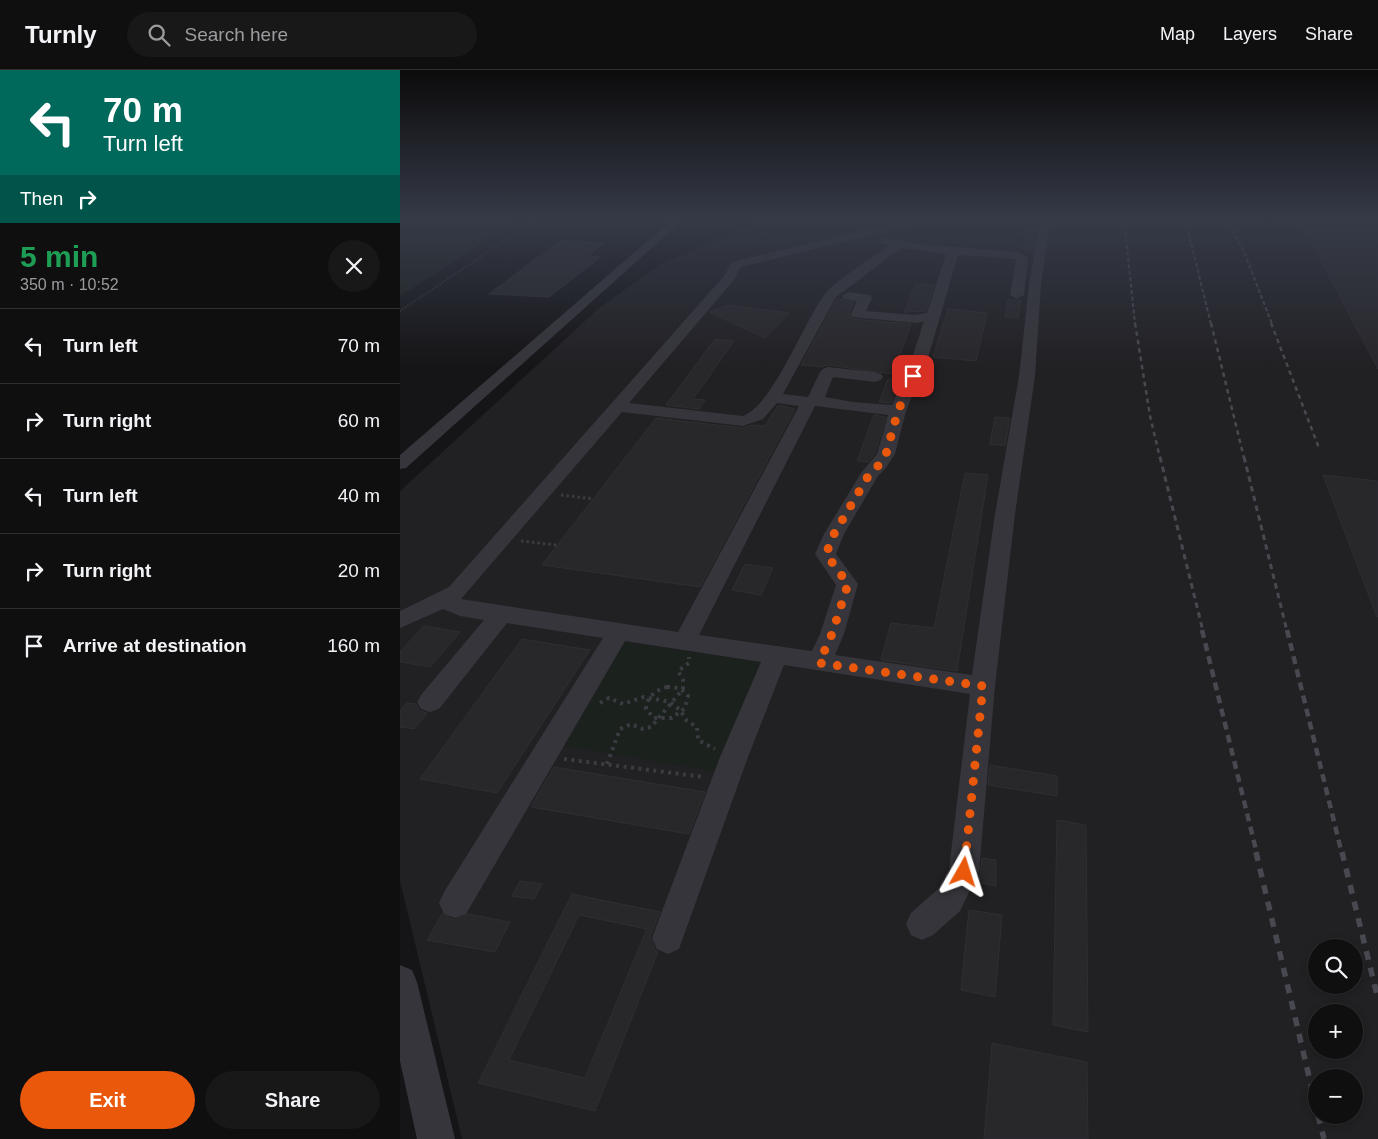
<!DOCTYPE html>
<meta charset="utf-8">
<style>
body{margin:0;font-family:Arial,sans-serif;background:#191819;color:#f1f3f6;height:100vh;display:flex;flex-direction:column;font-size:19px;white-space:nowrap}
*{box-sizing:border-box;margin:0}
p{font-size:16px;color:#9c9c9f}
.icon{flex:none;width:28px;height:28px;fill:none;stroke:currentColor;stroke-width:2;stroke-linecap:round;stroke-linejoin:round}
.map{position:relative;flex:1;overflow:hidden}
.sheet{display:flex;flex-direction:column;background:#100f10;width:400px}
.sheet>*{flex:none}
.banner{background:#00695c;color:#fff;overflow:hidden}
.buttons{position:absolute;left:908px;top:869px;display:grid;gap:10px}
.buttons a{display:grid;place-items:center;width:55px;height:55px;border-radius:50%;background:#100f10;box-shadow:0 2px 8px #0003,0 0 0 1px #302f30;font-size:25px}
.pin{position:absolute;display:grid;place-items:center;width:42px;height:42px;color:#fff;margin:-21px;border-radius:10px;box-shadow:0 2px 8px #0006}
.me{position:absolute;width:55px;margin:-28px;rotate:6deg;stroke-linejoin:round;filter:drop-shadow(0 0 4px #0008)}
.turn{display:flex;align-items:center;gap:18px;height:105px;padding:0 20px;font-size:22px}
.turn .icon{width:65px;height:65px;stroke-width:2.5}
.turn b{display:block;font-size:35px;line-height:42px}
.then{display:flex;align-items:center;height:48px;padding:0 20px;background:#0003;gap:10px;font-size:19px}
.round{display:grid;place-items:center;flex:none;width:52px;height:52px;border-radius:26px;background:#191819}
.summary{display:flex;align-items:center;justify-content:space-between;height:85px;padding:0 20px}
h1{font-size:30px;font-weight:800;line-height:38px;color:#1e9e55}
.cta{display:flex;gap:10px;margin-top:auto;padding:10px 20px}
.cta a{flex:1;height:58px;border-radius:30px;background:#ea580c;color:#fff;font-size:20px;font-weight:800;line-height:58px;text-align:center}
.cta a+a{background:#191819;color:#f1f3f6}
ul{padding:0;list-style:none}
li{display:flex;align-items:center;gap:15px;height:75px;padding:0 20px;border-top:1px solid #302f30}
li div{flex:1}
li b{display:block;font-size:19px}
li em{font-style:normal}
header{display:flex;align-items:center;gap:30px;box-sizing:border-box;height:70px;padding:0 25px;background:#100f10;border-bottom:1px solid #302f30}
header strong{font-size:24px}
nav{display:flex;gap:28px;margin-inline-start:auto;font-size:18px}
.search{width:350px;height:45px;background:#191819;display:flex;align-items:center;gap:12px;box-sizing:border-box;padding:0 18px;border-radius:28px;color:#9c9c9f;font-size:19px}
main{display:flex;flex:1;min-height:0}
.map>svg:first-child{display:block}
.built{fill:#212023;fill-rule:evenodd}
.green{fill:#1b211d}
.building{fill:#28272a;stroke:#2f2e32;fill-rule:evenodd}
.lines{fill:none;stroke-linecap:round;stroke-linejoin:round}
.path-far2{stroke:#3b3c42;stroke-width:2;stroke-dasharray:1 2;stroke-linecap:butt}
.path-far1{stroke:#3b3c42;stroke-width:3;stroke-dasharray:2.5 3;stroke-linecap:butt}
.path{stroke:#3b3c42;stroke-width:4;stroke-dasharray:3 4.5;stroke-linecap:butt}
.minor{fill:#36353b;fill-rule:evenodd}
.rail-far4{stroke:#484950;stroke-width:2;stroke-dasharray:4 2.5;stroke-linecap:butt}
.rail-far3{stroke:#484950;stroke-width:2.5;stroke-dasharray:4.5 4;stroke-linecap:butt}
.rail-far2{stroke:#484950;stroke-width:3;stroke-dasharray:5.5 4.5;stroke-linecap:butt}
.rail-far1{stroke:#484950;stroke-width:4.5;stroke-dasharray:8 5.5;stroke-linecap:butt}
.rail{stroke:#484950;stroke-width:5.5;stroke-dasharray:9 8;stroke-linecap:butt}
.route{stroke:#ea580c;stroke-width:9;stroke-dasharray:0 16.2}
</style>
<header>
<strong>Turnly</strong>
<div class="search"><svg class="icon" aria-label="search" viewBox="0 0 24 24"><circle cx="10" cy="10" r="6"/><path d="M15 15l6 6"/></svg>Search here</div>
<nav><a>Map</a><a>Layers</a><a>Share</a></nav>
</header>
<main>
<section class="sheet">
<div class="banner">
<div class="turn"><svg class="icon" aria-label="left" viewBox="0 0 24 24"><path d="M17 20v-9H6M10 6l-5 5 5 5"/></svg><div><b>70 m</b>Turn left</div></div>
<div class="then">Then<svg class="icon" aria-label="right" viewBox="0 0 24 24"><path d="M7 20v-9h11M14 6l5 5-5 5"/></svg></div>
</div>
<div class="summary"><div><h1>5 min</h1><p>350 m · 10:52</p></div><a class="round"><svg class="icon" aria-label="close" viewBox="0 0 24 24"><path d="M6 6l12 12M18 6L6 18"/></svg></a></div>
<ul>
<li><svg class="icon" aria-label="left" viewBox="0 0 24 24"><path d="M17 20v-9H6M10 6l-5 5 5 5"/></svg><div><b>Turn left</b></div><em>70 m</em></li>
<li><svg class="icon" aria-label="right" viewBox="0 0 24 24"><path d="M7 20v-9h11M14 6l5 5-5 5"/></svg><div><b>Turn right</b></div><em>60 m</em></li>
<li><svg class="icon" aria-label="left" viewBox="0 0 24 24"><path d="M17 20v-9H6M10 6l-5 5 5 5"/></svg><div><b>Turn left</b></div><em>40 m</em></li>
<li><svg class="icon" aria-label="right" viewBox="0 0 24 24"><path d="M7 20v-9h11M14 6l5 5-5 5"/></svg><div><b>Turn right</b></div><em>20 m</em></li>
<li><svg class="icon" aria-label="arrive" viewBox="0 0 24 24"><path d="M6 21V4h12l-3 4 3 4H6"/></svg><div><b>Arrive at destination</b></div><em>160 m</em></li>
</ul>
<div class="cta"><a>Exit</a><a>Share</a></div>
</section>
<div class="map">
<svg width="978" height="1069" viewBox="0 0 978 1069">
<rect width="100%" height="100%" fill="#151416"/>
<path class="built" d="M362 149H978V1069H62L0 811V421L198 239 261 194ZM916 878H954V915H916ZM916 942H954V980H916ZM916 1008H954V1045H916Z"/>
<path class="green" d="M0 149H119L0 226Z
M225 572 363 592 319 702 164 676Z"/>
<path class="building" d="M899 149 978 153V299Z
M626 158 636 159 633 181 623 180Z
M161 170 204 173 188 186 201 187 149 227 89 224Z
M516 214 534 215 526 241 504 242Z
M437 229 454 232 449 243 453 249 511 254 493 304 428 295 422 297 401 295Z
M608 230 621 231 618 248 605 247Z
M328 235 389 243 365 268 309 242Z
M548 239 587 243 576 291 533 287Z
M315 269 334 271 293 329 305 330 299 339 266 335Z
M488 309 500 310 491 333 479 332Z
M378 335 395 339 300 517 142 495 256 348 343 358 352 355 365 356Z
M474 345 486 347 475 383 468 392 457 391Z
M595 347 610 348 605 376 590 374Z
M565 403 588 405 557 601 481 590 491 553 534 558Z
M923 405 978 411V546L977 547Z
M345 494 373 498 361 525 332 520Z
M24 556 60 562 30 597 0 592V582Z
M122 569 190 580 97 723 20 709Z
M7 633 16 634 20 641 27 643 14 659 0 657V641Z
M590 695 657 706V726L588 715Z
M154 697 305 722 289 764 131 737Z
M657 750 686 755 688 962 653 955Z
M582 788 596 790V816L579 813Z
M120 811 142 814 134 829 112 826Z
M172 824 260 842 250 867 255 880 258 882 195 1041 78 1013ZM179 845 247 859 185 1008 109 990Z
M569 840 602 845 595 927 561 920Z
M42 844 54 850 68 844 110 852 95 882 27 870Z
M592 973 687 992 688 1069H584Z"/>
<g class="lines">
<path class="path-far2" d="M0 241 138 149"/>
<path class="path-far1" d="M161 425 194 429
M121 471 157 475"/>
<path class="path" d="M267 617C276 617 282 618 288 626L285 638 272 648H254L246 639C247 626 255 621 267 617Z
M200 633 209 628 223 634 244 627 270 632 280 640 287 651 297 657 298 670 315 679
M164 689 304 707
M207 694 220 659 231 654 243 659 251 657 283 619V610L278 601 289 593V587"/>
<path class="minor" d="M273 149H284L6 398 0 399V385Z
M511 149H528L527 151 341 197 333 211 229 333 343 346C373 335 404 251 425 224 437 209 473 187 490 175L481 173 479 171 481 169 485 168 518 174 619 182 628 188 624 225 617 229 610 225 616 189 558 185 528 288 506 341 495 384 486 398 478 406 444 464 436 484 458 514 444 564 435 585 572 605 595 444 619 306 629 215 640 149H650L641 215 635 306 615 444 595 616 579 802 560 841 533 865 522 870 511 865 506 854 511 843 538 819 549 799 570 624 384 595 348 687 279 879 268 884 257 879 252 868 320 687 361 592 225 571 66 844 55 848 44 844 39 833 44 822 203 568 107 553 39 639 30 642 21 639 17 632 21 625 84 550 60 546 43 539 0 558V541L49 517 324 206 332 192ZM501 178 546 184 527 243 515 245 466 241 472 228 470 225 449 222 442 226 444 229 457 231 451 244 453 247 516 253 524 251 512 288 492 335 453 332 425 327 433 307 475 312 481 310 483 307 481 304 475 302 428 297 423 299 420 302 408 327 383 324 436 227ZM377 333 399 336 278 562 61 529 222 342 343 356 363 349ZM415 336 488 345 477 384 461 403 424 464 415 484 436 515 420 564 412 581 299 565Z
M0 895 12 900 17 912 55 1069H17L0 991Z"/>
<path class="rail-far4" d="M724 149 735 254
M785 149 811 254
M825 149 843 179 872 254"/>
<path class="rail-far3" d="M735 253 750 346 760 388
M811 253 844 388
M871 253 919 378"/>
<path class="rail-far2" d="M760 387 803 561
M844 387 887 561"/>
<path class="rail-far1" d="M802 560 857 784
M887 560 942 784"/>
<path class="rail" d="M856 782 916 1036
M942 782 978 929
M918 1045 924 1069"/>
</g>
<linearGradient id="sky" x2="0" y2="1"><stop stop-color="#0c0b0c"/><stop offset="0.5" stop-color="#353a47"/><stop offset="1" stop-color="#353a47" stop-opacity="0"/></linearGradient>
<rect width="978" height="298" fill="url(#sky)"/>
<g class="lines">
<path class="route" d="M513 306 498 341 486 384 480 394 470 403 434 464 426 484 448 514 432 564 419 593 583 616 564 802"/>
</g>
</svg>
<div class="buttons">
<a><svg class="icon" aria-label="search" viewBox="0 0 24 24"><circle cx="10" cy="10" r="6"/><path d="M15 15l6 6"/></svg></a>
<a>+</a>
<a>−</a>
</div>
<div class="pin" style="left:513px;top:306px;background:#d93025"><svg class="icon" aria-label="arrive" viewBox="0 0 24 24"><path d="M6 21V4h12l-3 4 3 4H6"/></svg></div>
<svg class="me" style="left:564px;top:802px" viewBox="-20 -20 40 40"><path d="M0-17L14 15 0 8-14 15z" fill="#ea580c" stroke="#fff" stroke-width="4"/></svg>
</div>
</main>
